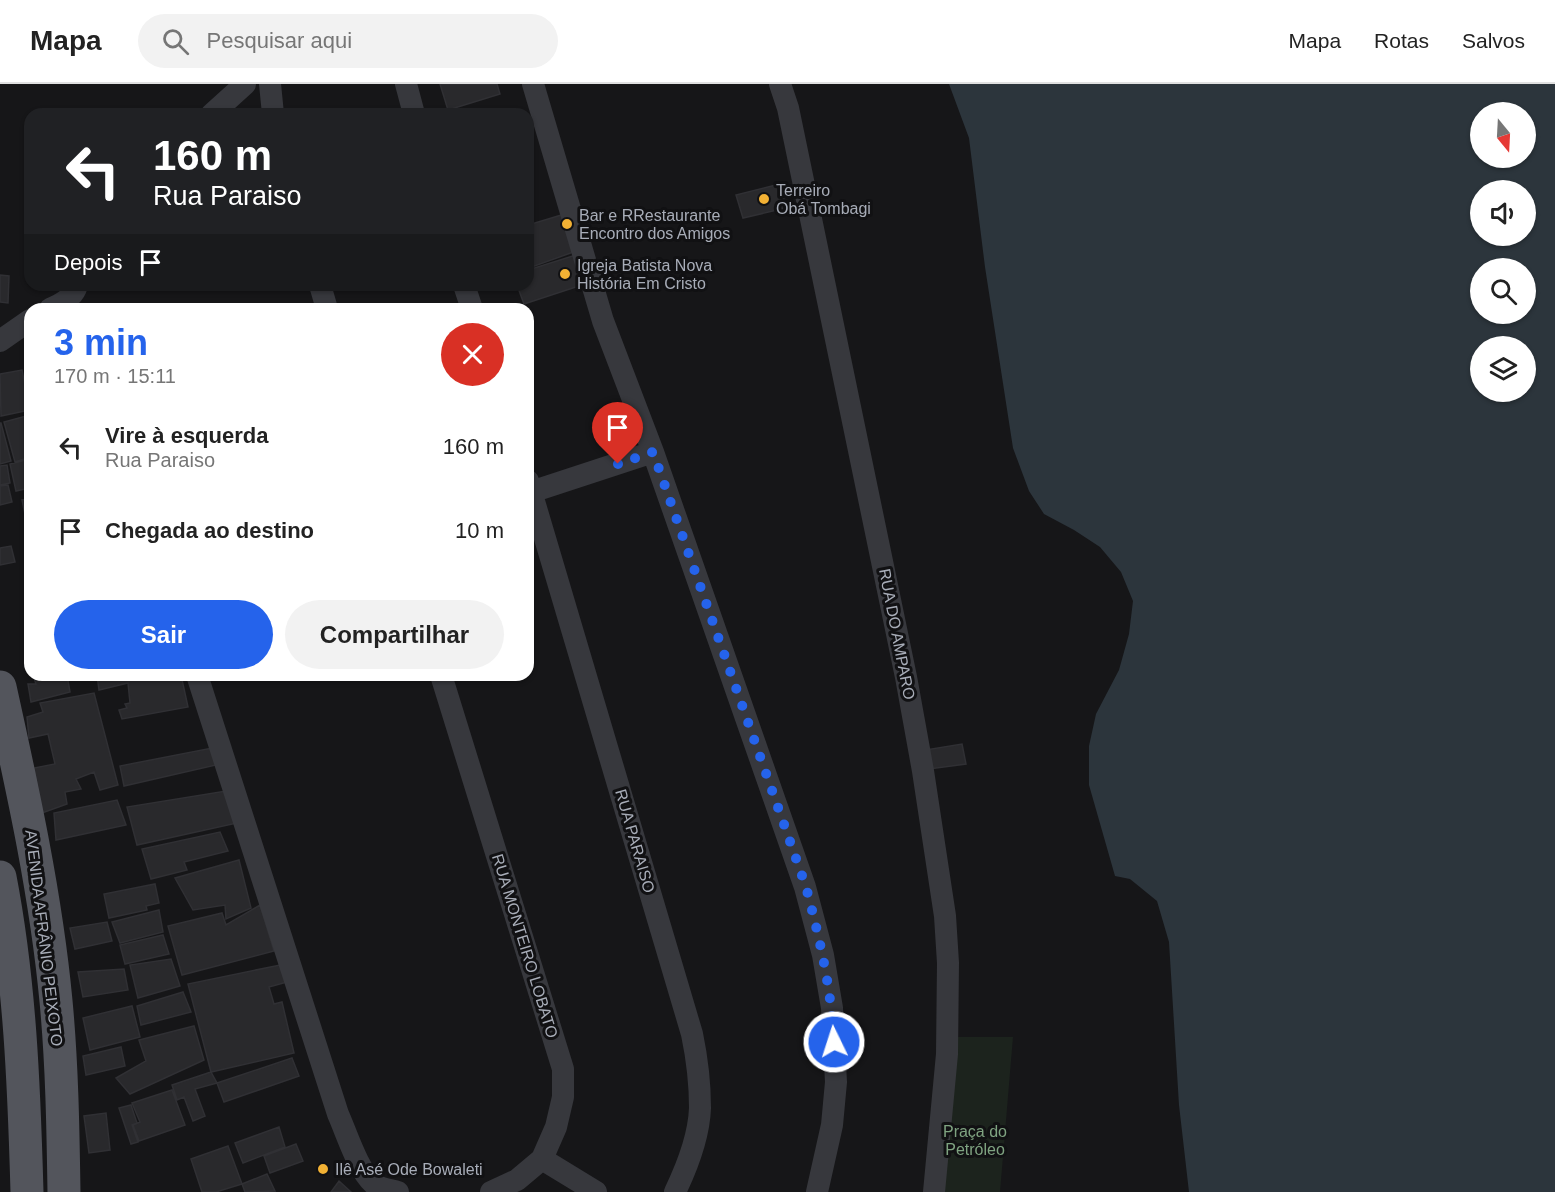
<!DOCTYPE html>
<html lang="pt">
<meta charset="utf-8">
<style>
body{margin:0;font-family:Arial,sans-serif;background:#f2f2f2;color:#222;height:100vh;display:flex;flex-direction:column;font-size:22px;white-space:nowrap}
*{box-sizing:border-box;margin:0}
p{font-size:20px;color:#767676}
.icon{flex:none;width:33px;height:33px;fill:none;stroke:currentColor;stroke-width:2;stroke-linecap:round;stroke-linejoin:round}
.map{position:relative;flex:1;overflow:hidden}
.drawer{position:absolute;left:24px;top:219px;width:510px;height:378px;display:flex;flex-direction:column;background:#fff;border-radius:18px;box-shadow:0 2px 4px #0004}
.drawer>*{flex:none}
.banner{position:absolute;left:24px;top:24px;width:510px;height:183px;border-radius:18px;box-shadow:0 2px 4px #0004;background:#202124;color:#fff;overflow:hidden}
.needle{width:39px;rotate:162deg}
.tools{position:absolute;left:1470px;top:18px;display:grid;gap:12px}
.tools a{display:grid;place-items:center;width:66px;height:66px;border-radius:50%;background:#fff;box-shadow:0 2px 4px #0004;font-size:30px}
.pin{position:absolute;display:grid;place-items:center;width:51px;height:51px;color:#fff;margin:-62px -26px;border-radius:50% 50% 50% 0;rotate:-45deg;box-shadow:0 0 6px #0007}
.pin .icon{rotate:45deg}
.me{position:absolute;width:66px;margin:-33px;rotate:356deg;stroke-linejoin:round;filter:drop-shadow(0 0 4px #0008)}
.turn{display:flex;align-items:center;gap:21px;height:126px;padding:0 30px;font-size:27px}
.turn .icon{width:78px;height:78px;stroke-width:2.5}
.turn b{display:block;font-size:42px;line-height:51px}
.then{display:flex;align-items:center;height:57px;padding:0 30px;background:#0003;gap:12px;font-size:22px}
.round{display:grid;place-items:center;flex:none;width:63px;height:63px;border-radius:32px;background:#f2f2f2}
.summary{display:flex;align-items:center;justify-content:space-between;height:102px;padding:0 30px}
h1{font-size:36px;font-weight:700;line-height:45px;color:#2563eb}
.action{display:flex;gap:12px;margin-top:auto;padding:12px 30px}
.action a{flex:1;height:69px;border-radius:36px;background:#2563eb;color:#fff;font-size:24px;font-weight:700;line-height:69px;text-align:center}
.action a+a{background:#f2f2f2;color:#222}
ul{padding:0;list-style:none}
li{display:flex;align-items:center;gap:18px;height:84px;padding:0 30px}
li div{flex:1}
li b{display:block;font-size:22px}
li em{font-style:normal}
header{display:flex;align-items:center;gap:36px;box-sizing:border-box;height:84px;padding:0 30px;background:#fff;border-bottom:2px solid #e0e0e0}
header strong{font-size:28px}
nav{display:flex;gap:33px;margin-inline-start:auto;font-size:21px}
.search{width:420px;height:54px;background:#f2f2f2;display:flex;align-items:center;gap:15px;box-sizing:border-box;padding:0 21px;border-radius:33px;color:#767676;font-size:22px}
.map>svg:first-child{display:block}
.green{fill:#1c231d}
.water{fill:#2c353c;fill-rule:evenodd}
.building{fill:#29292c;stroke:#303034;stroke-width:1.5}
.lines{fill:none;stroke-linecap:round;stroke-linejoin:round}
.street{stroke:#37383d;stroke-width:22}
.primary{stroke:#53555c;stroke-width:33}
.route{stroke:#2563eb;stroke-width:10;stroke-dasharray:0 18}
.poi-dot{fill:#f2b134;stroke:#111113;stroke-width:2}
.labels{text-anchor:middle;dominant-baseline:central;stroke-width:6;stroke-linejoin:round;paint-order:stroke}
.poi-label{font-size:16px;fill:#a8adb8;stroke:#111113;text-anchor:start}
.street-label{font-size:16px;fill:#a8adb8;stroke:#111113}
.park-label{font-size:16px;fill:#7fa381;stroke:#111113}
</style>
<header>
<strong>Mapa</strong>
<div class="search"><svg class="icon" aria-label="search" viewBox="0 0 24 24"><circle cx="10" cy="10" r="6"/><path d="M15 15l6 6"/></svg>Pesquisar aqui</div>
<nav><a>Mapa</a><a>Rotas</a><a>Salvos</a></nav>
</header>
<div class="map">
<svg width="1555" height="1108" viewBox="0 0 1555 1108">
<rect width="100%" height="100%" fill="#161618"/>
<path class="green" d="M955 953H1013L1000 1108H940Z"/>
<path class="water" d="M949 0H1555V1108H1189L1179 1021 1169 858 1157 817 1130 795 1115 792 1089 701V662L1096 630 1119 586 1129 550 1133 517 1121 488 1100 463 1074 446 1044 430 1029 407 1013 364 985 183 969 54ZM1480 28H1526V74H1480ZM1480 106H1526V152H1480ZM1480 184H1526V230H1480ZM1480 262H1526V308H1480Z"/>
<path class="building" d="M440 0H497L500 10 448 26Z
M780 100 786 124 743 134 736 111Z
M568 129 579 166 529 184 528 141Z
M579 170 588 199 524 220 517 201H528V186Z
M0 191 9 192 8 219 0 218Z
M22 286 30 326 1 332 0 290Z
M30 331V373L15 378 4 338Z
M0 339H1L11 377 0 380Z
M30 375V404L16 407 10 380Z
M7 381 10 399 0 401V382Z
M8 401 12 418 0 421V402Z
M30 415V449H29L22 416Z
M30 457V485L25 458Z
M11 462 15 478 0 481V464Z
M33 591H67L70 608 31 618 28 600H36Z
M97 591H181L188 623 122 635 119 626 127 624 125 620 130 619 128 599 99 606Z
M94 609 118 701 100 706 94 688 76 695 81 705 65 708 67 720 42 729 34 684 55 680 48 650 29 654 27 633 43 628 40 619Z
M962 660 966 680 929 685 925 666Z
M212 664 216 681 124 702 120 682Z
M226 707 237 739 137 761 127 723Z
M117 716 126 741 56 756 54 729Z
M220 748 228 767 184 778 187 786 151 795 142 765Z
M239 776 251 824 226 835 225 821 193 826 175 794Z
M155 800 159 819 146 822 147 826 109 834 104 810Z
M260 821 274 867 182 891 168 842 222 829 226 841Z
M159 826 163 848 120 859 112 838Z
M107 838 112 857 75 865 70 844Z
M163 851 169 870 125 880 120 861Z
M171 875 180 902 138 914 130 881Z
M280 881 287 898 269 903 274 920 282 918 294 969 211 988 188 900Z
M124 885 128 906 83 913 78 888Z
M183 908 191 928 141 941 137 922Z
M132 922 140 953 90 966 83 934Z
M194 942 204 976 130 1010 116 994 146 977 139 956Z
M121 963 125 982 86 991 83 972Z
M292 974 299 992 224 1018 217 999Z
M211 988 217 999 195 1005 205 1032 193 1037 184 1013 177 1016 172 1001Z
M172 1006 185 1041 139 1057 133 1041 140 1038 132 1019Z
M131 1021 137 1039 132 1041 138 1058 131 1060 119 1024Z
M106 1029 110 1066 89 1069 84 1032Z
M279 1043 285 1063 243 1079 235 1059Z
M296 1060 303 1077 270 1089 264 1072Z
M228 1062 242 1100 216 1108H202L191 1075Z
M267 1090 275 1107 245 1108 242 1100Z
M339 1097 351 1108H331Z"/>
<g class="lines">
<path class="street" d="M270 0 273 30
M406 0 414 30
M533 0 603 237 653 368 805 803 823 871 832 924 836 998 832 1041 817 1108
M780 0 788 24 906 593 923 687 945 832 948 879 947 970 934 1108
M212 30 245 0
M320 201 327 225
M464 201 472 225
M50 225C62 220 74 213 77 201
M0 257 30 236
M528 397 692 950C697 974 700 999 700 1024 699 1052 687 1083 675 1108
M528 415 531 408 653 368
M197 591 338 1030C347 1050 358 1087 375 1101 381 1105 391 1106 398 1108
M441 591 563 985V1013L556 1043 542 1075 517 1096 491 1108
M542 1075 596 1108"/>
<path class="primary" d="M0 603C23 707 46 811 56 917 62 980 63 1044 64 1108
M0 793C20 897 24 1002 27 1108"/>
</g>
<g class="lines">
<path class="route" d="M618 380 653 368 806 803C820 856 831 903 834 958"/>
</g>
<g class="poi-dot">
<circle cx="764" cy="115" r="6"/>
<circle cx="567" cy="140" r="6"/>
<circle cx="565" cy="190" r="6"/>
<circle cx="323" cy="1085" r="6"/>
</g>
<g class="labels">
<g class="poi-label">
<text x="776" y="106">Terreiro<tspan x="776" dy="18">Obá Tombagi</tspan></text>
<text x="579" y="131">Bar e RRestaurante<tspan x="579" dy="18">Encontro dos Amigos</tspan></text>
<text x="577" y="181">Igreja Batista Nova<tspan x="577" dy="18">História Em Cristo</tspan></text>
<text x="335" y="1085">Ilê Asé Ode Bowaleti</text>
</g>
<g class="street-label">
<text transform="translate(897 550) rotate(79)">RUA DO AMPARO</text>
<text transform="translate(635 757) rotate(74)">RUA PARAISO</text>
<text transform="translate(44 854) rotate(83)">AVENIDA AFRÂNIO PEIXOTO</text>
<text transform="translate(525 862) rotate(73)">RUA MONTEIRO LOBATO</text>
</g>
<g class="park-label">
<text x="975" y="1047">Praça do<tspan x="975" dy="18">Petróleo</tspan></text>
</g>
</g>
</svg>
<div class="tools">
<a><svg class="needle" viewBox="-14 -14 28 28"><path d="M0-13l5 13h-10z" fill="#e53935"/><path d="M0 13l5-13h-10z" fill="#767676"/></svg></a>
<a><svg class="icon" aria-label="sound" viewBox="0 0 24 24"><path d="M4 9h4l5-4v14l-5-4H4zM17 9q2 3 0 6"/></svg></a>
<a><svg class="icon" aria-label="search" viewBox="0 0 24 24"><circle cx="10" cy="10" r="6"/><path d="M15 15l6 6"/></svg></a>
<a><svg class="icon" aria-label="layers" viewBox="0 0 24 24"><path d="M12 4l9 5-9 5-9-5zM3 14l9 5 9-5"/></svg></a>
</div>
<div class="pin" style="left:618px;top:380px;background:#d93025"><svg class="icon" aria-label="arrive" viewBox="0 0 24 24"><path d="M6 21V4h12l-3 4 3 4H6"/></svg></div>
<svg class="me" style="left:834px;top:958px" viewBox="-20 -20 40 40"><circle r="17" fill="#2563eb" stroke="#fff" stroke-width="3"/><path d="M0-11L8 9 0 5-8 9z" fill="#fff"/></svg>
<div class="banner">
<div class="turn"><svg class="icon" aria-label="left" viewBox="0 0 24 24"><path d="M17 20v-9H6M10 6l-5 5 5 5"/></svg><div><b>160 m</b>Rua Paraiso</div></div>
<div class="then">Depois<svg class="icon" aria-label="arrive" viewBox="0 0 24 24"><path d="M6 21V4h12l-3 4 3 4H6"/></svg></div>
</div>
<section class="drawer">
<div class="summary"><div><h1>3 min</h1><p>170 m · 15:11</p></div><a class="round" style="background:#d93025;color:#fff"><svg class="icon" aria-label="close" viewBox="0 0 24 24"><path d="M6 6l12 12M18 6L6 18"/></svg></a></div>
<ul>
<li><svg class="icon" aria-label="left" viewBox="0 0 24 24"><path d="M17 20v-9H6M10 6l-5 5 5 5"/></svg><div><b>Vire à esquerda</b><p>Rua Paraiso</p></div><em>160 m</em></li>
<li><svg class="icon" aria-label="arrive" viewBox="0 0 24 24"><path d="M6 21V4h12l-3 4 3 4H6"/></svg><div><b>Chegada ao destino</b></div><em>10 m</em></li>
</ul>
<div class="action"><a>Sair</a><a>Compartilhar</a></div>
</section>
</div>
